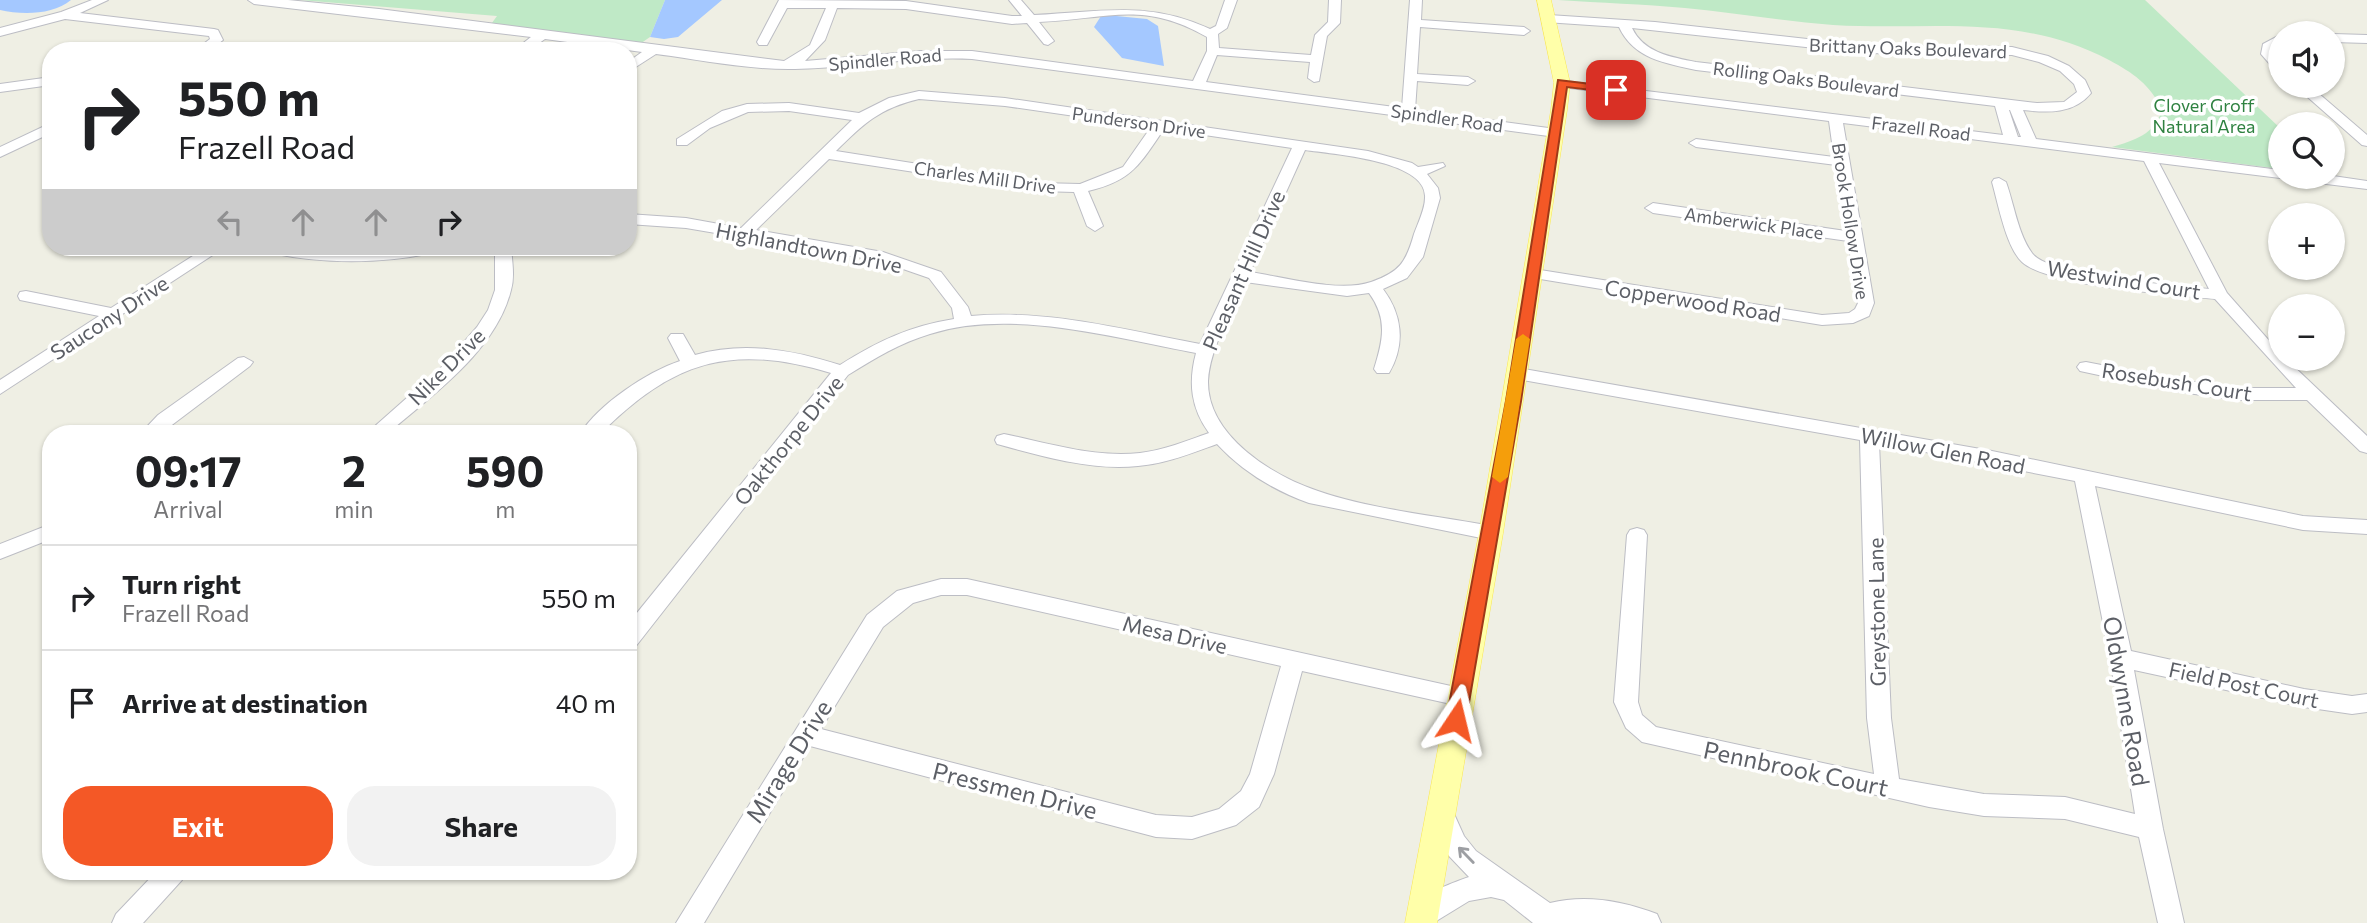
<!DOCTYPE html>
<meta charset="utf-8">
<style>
body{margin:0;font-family:Commissioner,sans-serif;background:#f2f2f2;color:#202124;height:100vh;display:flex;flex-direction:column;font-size:26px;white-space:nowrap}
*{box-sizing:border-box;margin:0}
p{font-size:23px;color:#757577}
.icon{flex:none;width:38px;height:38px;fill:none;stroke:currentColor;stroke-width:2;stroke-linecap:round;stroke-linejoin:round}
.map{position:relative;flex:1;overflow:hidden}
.panel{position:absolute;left:42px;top:425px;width:595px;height:455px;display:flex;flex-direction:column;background:#fff;border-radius:28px;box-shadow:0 2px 5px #0004}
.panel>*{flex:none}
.hud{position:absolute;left:42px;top:42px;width:595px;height:214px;border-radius:28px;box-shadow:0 2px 5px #0004;background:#fff;color:#202124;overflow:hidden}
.controls{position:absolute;left:2268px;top:21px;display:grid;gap:14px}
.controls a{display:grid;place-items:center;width:77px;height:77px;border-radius:50%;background:#fff;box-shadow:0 2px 5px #0004;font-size:35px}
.pin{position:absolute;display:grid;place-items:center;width:60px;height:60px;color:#fff;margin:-30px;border-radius:14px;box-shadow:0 4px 10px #0006}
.me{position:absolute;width:77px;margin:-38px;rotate:10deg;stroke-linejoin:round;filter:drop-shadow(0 0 5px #0008)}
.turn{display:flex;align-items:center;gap:24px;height:147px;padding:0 21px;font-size:32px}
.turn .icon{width:91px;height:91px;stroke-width:2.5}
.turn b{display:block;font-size:49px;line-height:60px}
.lanes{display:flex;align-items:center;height:66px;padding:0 21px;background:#0003;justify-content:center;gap:35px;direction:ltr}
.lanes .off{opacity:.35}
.eta{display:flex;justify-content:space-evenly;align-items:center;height:119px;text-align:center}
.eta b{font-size:42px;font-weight:700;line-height:49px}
.primary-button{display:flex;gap:14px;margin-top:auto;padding:14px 21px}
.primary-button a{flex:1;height:80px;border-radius:28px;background:#f45826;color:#fff;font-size:28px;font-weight:700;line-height:80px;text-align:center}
.primary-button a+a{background:#f2f2f2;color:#202124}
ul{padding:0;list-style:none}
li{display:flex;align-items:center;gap:21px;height:105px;padding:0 21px;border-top:2px solid #e0e0e0}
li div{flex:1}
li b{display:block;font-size:26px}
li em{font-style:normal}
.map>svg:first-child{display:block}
.green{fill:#bfe9c6}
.water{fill:#a4c8ff}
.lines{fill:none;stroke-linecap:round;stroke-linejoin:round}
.minor-casing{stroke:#bcbdc4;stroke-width:2}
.major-casing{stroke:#fae752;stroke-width:1}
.minor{fill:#fff;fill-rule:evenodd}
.major{fill:#ffffa9;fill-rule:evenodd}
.oneway{stroke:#9d9fa3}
.route{fill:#f45826;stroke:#9f3919;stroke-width:2}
.slow{fill:#f59e0b}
.labels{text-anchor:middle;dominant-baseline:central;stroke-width:7;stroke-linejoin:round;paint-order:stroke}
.far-street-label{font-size:18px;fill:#5c5f66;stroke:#fff}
.far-park-label{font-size:18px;fill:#2f8241;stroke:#fff}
.street-label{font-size:21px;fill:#5c5f66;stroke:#fff}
.near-street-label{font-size:24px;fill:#5c5f66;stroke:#fff}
</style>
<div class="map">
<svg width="2367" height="923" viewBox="0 0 2367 923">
<rect width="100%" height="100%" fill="#efefe4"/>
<path class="green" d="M300 0H665L650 37 637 46 489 27 497 16Z
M1558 0H2145L2280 128V169L2112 147C2135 140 2154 135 2162 110 2150 84 2133 73 2109 60 2016 12 1932 31 1833 25 1784 21 1735 13 1685 8 1643 4 1601 3 1558 0Z"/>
<path class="water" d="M0 0H71C53 15 22 15 0 10Z
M665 0H722L678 37 664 39 650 37Z
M1106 15 1147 19 1158 26 1164 66 1122 58 1094 27 1101 16Z"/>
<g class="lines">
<defs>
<path id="minor" d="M92 0H108L80 13 214 29 218 30 223 40 209 51H194L210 39 209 36 65 19 0 36V28L61 12Z
M248 0H288L379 9 784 61 810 45 826 8H787L767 45H759L757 42 779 0 906 1 1012 16H1022L1009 0H1021L1034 15C1101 12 1148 0 1210 29L1216 26 1225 0H1237L1227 28 1218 34 1219 48 1311 55 1315 35 1328 22 1329 0H1341L1340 23 1327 36 1319 81 1314 82 1308 78 1310 62 1217 55 1206 82 1402 108 1410 0H1422L1421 20 1524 27 1530 31 1524 35 1420 27 1417 74 1468 77 1475 81 1468 85 1417 81 1415 110 1556 129 1563 133 1556 137 972 59C912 56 854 68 795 69 749 70 702 60 656 54L628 72V62L642 52 545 39 528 51H513L531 37 254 4ZM837 8 906 9 1012 24 1027 23 1044 44 1048 45 1054 41 1039 22C1108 19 1143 0 1207 37V51L1193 81 972 51H921L805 61 825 40Z
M1549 15 1655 22 1861 45 2012 47 2048 56 2069 66 2085 80 2091 93C2074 114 2048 113 2023 110L2036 139 2280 170V177H2285L2280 178 2159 163 2227 293 2280 353V359H2286L2367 436V453L2360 451 2307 400H2238L2173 391 2080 371 2077 367 2080 363 2086 362 2173 379 2238 388H2296L2215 299C2176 295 2048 286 2022 262 2006 247 1998 203 1992 182L1994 179 1999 178 2006 182C2014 204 2018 234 2032 253 2049 277 2176 285 2209 289L2144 161 1843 123 1874 303 1869 316 1853 323 1822 325 1528 277 1526 274 1528 271 1534 269 1822 315 1849 313 1855 309 1858 303 1848 241 1653 213 1645 208 1653 203 1846 231 1836 165 1696 147 1689 143 1696 139 1834 157 1829 121 1562 87 1555 83 1557 80 2003 135 1995 106 1696 70C1665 63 1634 59 1619 27L1545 22 1543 19ZM1632 28 1861 53 2012 55 2039 62 2060 71 2074 84 2077 92 2064 102 2037 103 1696 62C1671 57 1644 53 1632 28ZM2009 110H2010L2021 137H2018Z
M2333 34 2367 35V43L2333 42Z
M2280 35V44L2273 49V53L2280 60V71L2275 70 2261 54 2263 44Z
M51 77V85L0 92V84Z
M2295 86H2310L2367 135V146L2362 145Z
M919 91 1005 98 1368 151 1412 163 1418 167 1443 163 1445 166 1427 174 1438 188 1440 198 1423 257 1407 278 1383 289C1402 314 1406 344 1389 373H1377L1374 369C1383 340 1388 319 1369 293L1347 296 1245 282C1232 312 1210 347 1208 381 1207 436 1273 476 1318 491 1369 509 1438 516 1491 526L1498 528 1501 533 1498 538 1491 540 1309 503C1275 491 1242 471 1217 444 1192 453 1165 464 1138 466 1092 471 1041 456 997 444L995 440 997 436 1004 434C1048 443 1094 458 1140 453 1164 450 1186 441 1209 433 1191 408 1188 383 1196 353 1115 338 1011 308 930 334 900 343 875 358 848 375L636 646 628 648V624L831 373C730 343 673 361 600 434H580C599 404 647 372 680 361L668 338 671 334H683L695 355C744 341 793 350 840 365 878 341 910 326 954 319L952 308 929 278 880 261 686 228 628 224V214L686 218 741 228 852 120 789 111 748 112 710 128 687 145H677V139L722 111 747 104 789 103 859 113 889 98ZM919 99 1005 106 1151 127 1123 167 1080 184 1039 183 836 151C863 124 880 108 919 99ZM1164 129 1292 148 1200 344C1125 330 1048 309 971 316L968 307 941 272 883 252 756 230 829 159 1039 191 1074 192 1087 226 1095 231 1103 226 1088 191C1132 181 1140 164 1164 129ZM1305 150C1331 154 1428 160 1425 198 1425 209 1418 223 1414 234 1406 262 1400 272 1371 282 1339 293 1284 277 1250 272Z
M51 123V133L0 157V147Z
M2333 176 2367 181V189L2302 181 2295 177Z
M207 247H225L0 394V380L99 316 20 300 18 296 20 292 26 291 111 308Z
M256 247 352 251 447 247 445 250C385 265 318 265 258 250Z
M495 247H511C512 261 515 276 511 290 496 351 432 395 387 434H366L444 365 477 327 488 310 495 290Z
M244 357 253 362 250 366 160 434H140L158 415 238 358Z
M1518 368 1992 451 2303 516 2367 520V534L2303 530 2095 486 2131 651 2304 689 2352 696 2367 694V712L2352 714 2304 707 2134 670 2163 829 2184 923H2158L2139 837 2065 819 1984 816 1929 807 1642 742 1626 728 1614 702 1627 535 1630 530 1637 528 1644 530 1647 535 1638 702 1642 715 1656 727 1874 774 1867 718 1860 440 1512 378 1509 374ZM1879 443 2075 481 2110 658 2135 814 2065 797 1984 794 1899 779 1891 718Z
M51 524V539L0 559V544Z
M941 579H967L1460 688 1468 690 1472 697 1468 704 1460 706 1302 671 1274 774 1259 807 1236 825 1192 839 1156 837 810 746 704 923H676L867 615 897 591ZM941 595H967L1281 666 1250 774 1241 791 1219 809 1192 817 1156 815 821 729 883 627 913 603Z
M1441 802 1450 805 1464 836 1476 851 1550 903C1586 894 1623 901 1657 914L1661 923H1533L1504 900 1491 897 1469 901 1433 923H1412L1409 915C1418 895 1449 884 1469 877L1449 856 1428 813 1432 805Z
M156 872H186L182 880 143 923H112L116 914Z"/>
<path id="major" d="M1537 0H1551L1570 83 1567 110 1503 533 1437 923H1405L1479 533 1551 110 1554 83Z"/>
</defs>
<use href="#minor" class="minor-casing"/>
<use href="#major" class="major-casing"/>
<use href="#minor" class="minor"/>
<use href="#major" class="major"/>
</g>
<defs><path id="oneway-shaft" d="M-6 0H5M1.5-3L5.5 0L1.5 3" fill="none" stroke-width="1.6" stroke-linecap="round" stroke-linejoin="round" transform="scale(1.75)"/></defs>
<use class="oneway" href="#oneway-shaft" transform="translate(1466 855) rotate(-134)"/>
<path class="route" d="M1558 80 1616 87 1622 90 1616 93 1567 87 1521 401 1466 720 1463 726 1456 728 1449 726 1446 720 1506 401Z"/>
<path class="slow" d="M1523 334 1530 339 1508 477 1500 483 1492 477 1516 339Z"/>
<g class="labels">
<g class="far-street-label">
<text transform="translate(1908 48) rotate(2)">Brittany Oaks Boulevard</text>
<text transform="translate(885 59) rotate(-5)">Spindler Road</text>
<text transform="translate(1806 79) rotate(7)">Rolling Oaks Boulevard</text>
<text transform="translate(1447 118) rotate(8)">Spindler Road</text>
<text transform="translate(1139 122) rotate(8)">Punderson Drive</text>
<text transform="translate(1921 128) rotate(7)">Frazell Road</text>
<text transform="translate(985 177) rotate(8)">Charles Mill Drive</text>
<text transform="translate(1851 221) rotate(81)">Brook Hollow Drive</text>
<text transform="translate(1754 223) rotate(8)">Amberwick Place</text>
</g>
<g class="far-park-label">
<text x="2204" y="105">Clover Groff<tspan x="2204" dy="21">Natural Area</tspan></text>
</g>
<g class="street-label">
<text transform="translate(809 247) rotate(11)">Highlandtown Drive</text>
<text transform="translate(1243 270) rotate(-66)">Pleasant Hill Drive</text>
<text transform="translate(2124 279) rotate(9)">Westwind Court</text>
<text transform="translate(1693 300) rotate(9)">Copperwood Road</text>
<text transform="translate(109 317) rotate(-33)">Saucony Drive</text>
<text transform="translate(446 366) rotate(-45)">Nike Drive</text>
<text transform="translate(2177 381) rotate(9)">Rosebush Court</text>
<text transform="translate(788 440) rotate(-51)">Oakthorpe Drive</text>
<text transform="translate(1943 450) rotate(11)">Willow Glen Road</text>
<text transform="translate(1876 612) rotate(-91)">Greystone Lane</text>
<text transform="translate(1175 634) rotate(13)">Mesa Drive</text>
<text transform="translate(2244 684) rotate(12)">Field Post Court</text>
</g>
<g class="near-street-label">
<text transform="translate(2127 701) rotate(80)">Oldwynne Road</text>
<text transform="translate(788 761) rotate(-58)">Mirage Drive</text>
<text transform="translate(1796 768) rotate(12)">Pennbrook Court</text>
<text transform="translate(1015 790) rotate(14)">Pressmen Drive</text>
</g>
</g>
</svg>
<div class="controls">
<a><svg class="icon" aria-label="sound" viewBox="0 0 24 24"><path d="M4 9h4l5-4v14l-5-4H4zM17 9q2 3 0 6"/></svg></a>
<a><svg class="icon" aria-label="search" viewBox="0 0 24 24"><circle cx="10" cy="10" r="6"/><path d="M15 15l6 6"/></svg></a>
<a>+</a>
<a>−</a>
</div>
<div class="pin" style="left:1616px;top:90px;background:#d93025"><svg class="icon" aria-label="arrive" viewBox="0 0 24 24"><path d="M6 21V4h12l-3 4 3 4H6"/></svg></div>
<svg class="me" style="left:1456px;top:720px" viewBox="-20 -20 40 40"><path d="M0-17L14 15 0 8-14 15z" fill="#f45826" stroke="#fff" stroke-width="4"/></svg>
<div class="hud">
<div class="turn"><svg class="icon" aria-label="right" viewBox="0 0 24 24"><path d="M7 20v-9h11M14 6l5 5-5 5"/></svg><div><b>550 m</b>Frazell Road</div></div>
<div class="lanes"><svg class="icon off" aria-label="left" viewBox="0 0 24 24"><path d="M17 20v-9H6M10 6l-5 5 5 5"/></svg><svg class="icon off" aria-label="ahead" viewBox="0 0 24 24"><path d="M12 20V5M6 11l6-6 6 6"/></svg><svg class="icon off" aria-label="ahead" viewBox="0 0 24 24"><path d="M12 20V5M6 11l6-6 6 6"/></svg><svg class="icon" aria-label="right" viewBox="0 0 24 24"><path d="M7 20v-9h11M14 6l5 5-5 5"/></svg></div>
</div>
<section class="panel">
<div class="eta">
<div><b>09:17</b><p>Arrival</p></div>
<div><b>2</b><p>min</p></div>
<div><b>590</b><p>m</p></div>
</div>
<ul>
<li><svg class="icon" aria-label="right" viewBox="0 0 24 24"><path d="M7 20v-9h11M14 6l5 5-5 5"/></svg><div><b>Turn right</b><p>Frazell Road</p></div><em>550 m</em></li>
<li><svg class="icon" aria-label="arrive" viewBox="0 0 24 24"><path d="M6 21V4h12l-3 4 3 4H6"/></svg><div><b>Arrive at destination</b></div><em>40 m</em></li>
</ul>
<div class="primary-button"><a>Exit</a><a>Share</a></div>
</section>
</div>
